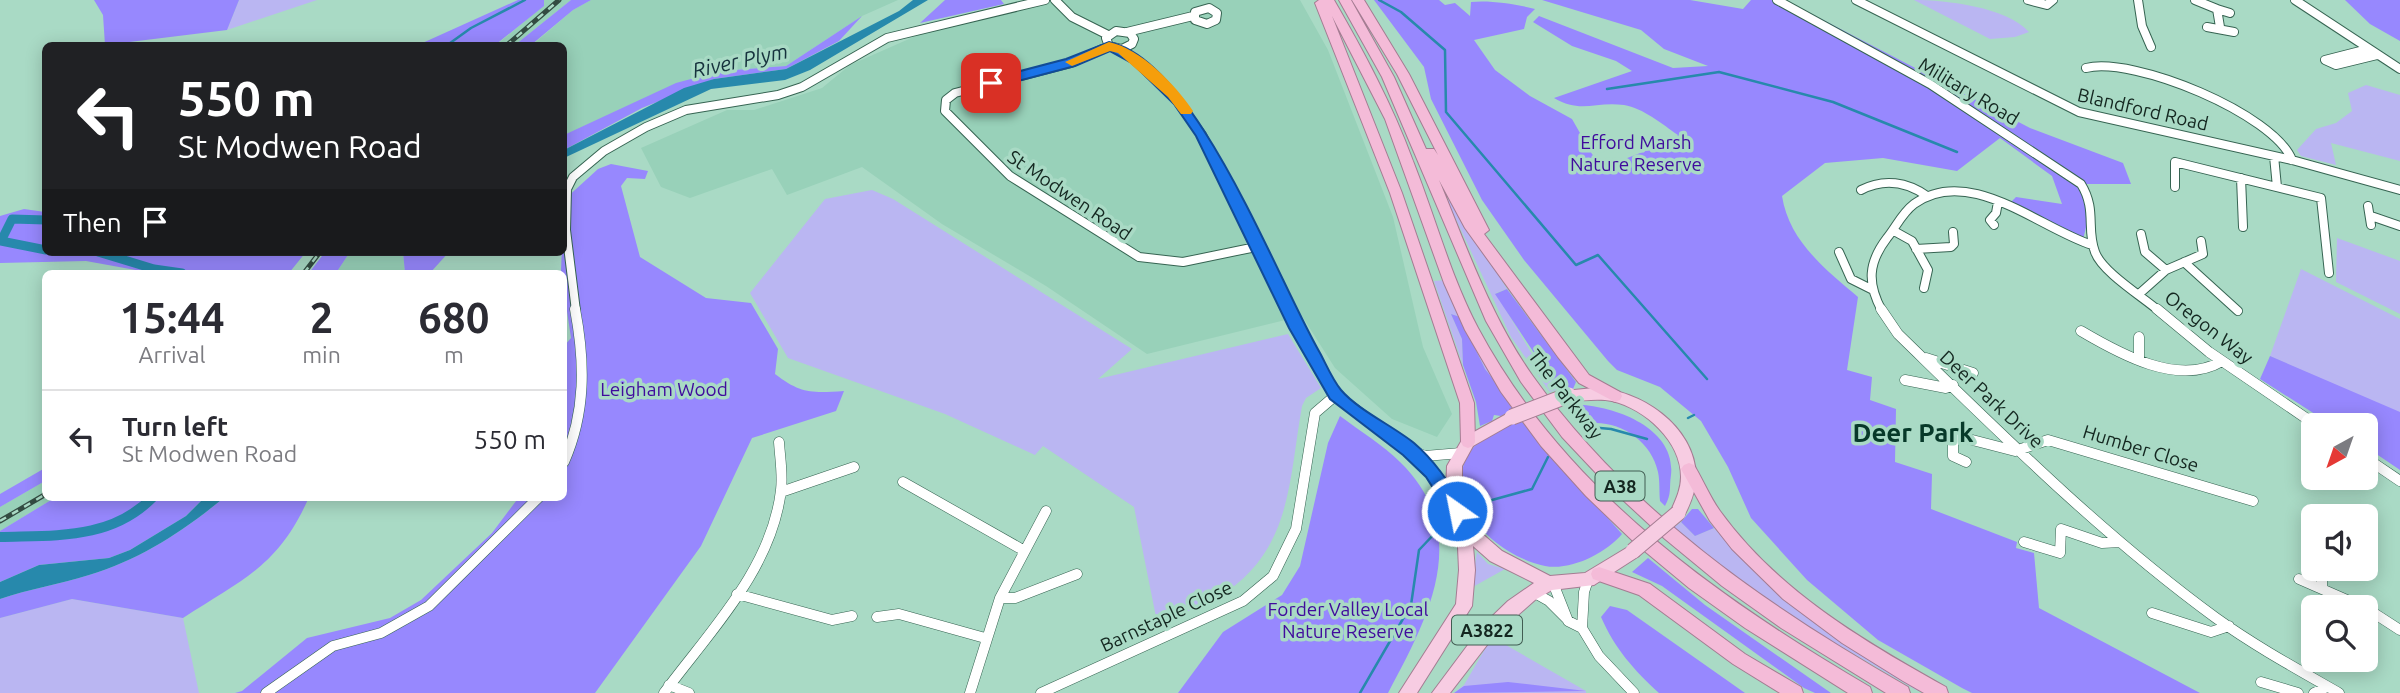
<!DOCTYPE html>
<style>
body{margin:0;font-family:Ubuntu,sans-serif;background:#f7f7f7;color:#2b2b33;height:100vh;display:flex;flex-direction:column;font-size:26px;white-space:nowrap}
*{box-sizing:border-box;margin:0}
p{font-size:23px;color:#7c7c81}
.icon{flex:none;width:38px;height:38px;fill:none;stroke:currentColor;stroke-width:2;stroke-linecap:round;stroke-linejoin:round}
.map{position:relative;flex:1;overflow:hidden}
.sheet{position:absolute;left:42px;top:270px;width:525px;height:231px;display:flex;flex-direction:column;background:#fff;border-radius:10px;box-shadow:0 4px 18px #0003}
.sheet>*{flex:none}
.banner{position:absolute;left:42px;top:42px;width:525px;height:214px;border-radius:10px;box-shadow:0 4px 18px #0003;background:#202124;color:#fff;overflow:hidden}
.needle{width:46px;rotate:220deg}
.tools{position:absolute;left:2301px;top:413px;display:grid;gap:14px}
.tools a{display:grid;place-items:center;width:77px;height:77px;border-radius:10px;background:#fff;box-shadow:0 4px 18px #0003;font-size:35px}
.pin{position:absolute;display:grid;place-items:center;width:60px;height:60px;color:#fff;margin:-30px;border-radius:14px;box-shadow:0 4px 10px #0006}
.me{position:absolute;width:77px;margin:-38px;rotate:327deg;stroke-linejoin:round;filter:drop-shadow(0 0 5px #0008)}
.turn{display:flex;align-items:center;gap:24px;height:147px;padding:0 21px;font-size:32px}
.turn .icon{width:91px;height:91px;stroke-width:2.5}
.turn b{display:block;font-size:49px;line-height:60px}
.then{display:flex;align-items:center;height:66px;padding:0 21px;background:#0003;gap:14px;font-size:26px}
.eta{display:flex;justify-content:space-evenly;align-items:center;height:119px;text-align:center}
.eta b{font-size:42px;font-weight:700;line-height:49px}
ul{padding:0;list-style:none}
li{display:flex;align-items:center;gap:21px;height:98px;padding:0 21px;border-top:2px solid #e1e1e2}
li div{flex:1}
li b{display:block;font-size:26px}
li em{font-style:normal}
.map>svg:first-child{display:block}
.built{fill:#98d1b9}
.green{fill:#bab6f2}
.forest{fill:#9788fe}
.water{fill:#2789ac}
.lines{fill:none;stroke-linecap:round;stroke-linejoin:round}
.stream{stroke:#2789ac;stroke-width:2.5}
.canal-far1{stroke:#2789ac;stroke-width:9}
.canal{stroke:#2789ac;stroke-width:10}
.minor-far1-casing{stroke:#366452;stroke-width:10}
.minor-casing{stroke:#366452;stroke-width:11}
.primary-casing{stroke:#a47c92;stroke-width:2}
.trunk-casing{stroke:#a47c92;stroke-width:2}
.minor-far1{stroke:#fff;stroke-width:8}
.minor{stroke:#fff;stroke-width:10}
.primary{fill:#f7cce2;fill-rule:evenodd}
.trunk{fill:#f4bbd8;fill-rule:evenodd}
.rail-casing{stroke:#334c42;stroke-width:5}
.rail{stroke:#a9dac5;stroke-width:2.5;stroke-dasharray:7;stroke-linecap:butt}
.primary-bridge-casing{stroke:#a47c92;stroke-width:17;stroke-linecap:butt}
.primary-bridge{stroke:#f7cce2;stroke-width:15}
.route{fill:#1a73e8;stroke:#114b97;stroke-width:2}
.slow{fill:#f59e0b}
.labels{text-anchor:middle;dominant-baseline:central;stroke-width:7;stroke-linejoin:round;paint-order:stroke}
.shield{fill:#a9dac5;stroke:#415d52;stroke-width:2}
.shield-label{font-size:18px;font-weight:bold;fill:#142720}
.street-label{font-size:19px;fill:#142720;stroke:#a9dac5}
.park-label{font-size:19px;fill:#400b9d;stroke:#a9dac5}
.water-label{font-size:21px;font-style:italic;fill:#16323d;stroke:#a9dac5}
.district-label{font-size:26px;font-weight:bold;fill:#073929;stroke:#a9dac5}
</style>
<div class="map">
<svg width="2400" height="693" viewBox="0 0 2400 693">
<rect width="100%" height="100%" fill="#a9dac5"/>
<path class="built" d="M544 0H571L515 45 495 46 543 6Z
M591 0H898L862 16 786 66 721 71 564 135V46H531L573 10Z
M1047 0H1300L1328 50 1393 217 1423 347 1452 414 1437 437 1392 419 1335 368 1302 316 1147 354 1046 286 942 224 862 167 787 195 772 169 690 198 661 187 641 148 727 110H754L822 88 850 65 918 35 1048 3Z
M350 252H403L405 273H336Z
M45 481 46 497H56L0 531V507Z"/>
<path class="green" d="M239 0H317L227 30Z
M1914 0C1946 0 2007 7 2029 32L2015 37 1990 39Z
M2366 85 2400 95V161L2331 143 2336 165 2301 156 2297 150 2316 129 2336 123 2352 111 2348 93Z
M872 190 893 199 1132 349 1098 379 1288 334 1321 388 1306 398 1302 406C1288 485 1292 552 1217 598 1199 609 1177 614 1157 622L1134 507 1043 446 1035 455 945 414 788 358 750 293 825 199Z
M1451 199 1507 289 1496 293 1530 351 1558 389 1550 392 1511 337 1447 200Z
M2337 238 2400 261V314L2336 282Z
M2301 269 2400 319V415L2270 356Z
M1447 280 1518 407 1512 410 1507 404V398L1485 369 1460 317 1451 314 1462 339 1463 365 1434 281Z
M1681 522 1695 536 1714 528 1737 552 1918 686V691L1778 610 1672 529Z
M1477 552 1488 564 1505 569 1471 588Z
M72 599 183 618 199 693H0V618Z
M1492 637 1586 691V693H1454L1464 685Z"/>
<path class="forest" d="M94 0H239L227 30 105 45 103 15Z
M518 0H544V6L495 45H418Z
M571 0H591L573 10 531 45H515Z
M945 0H1001L1004 4 920 23Z
M1374 0H1439L1445 5 1455 3 1470 16 1471 2C1490 0 1516 4 1535 9L1527 17 1524 29 1474 40 1495 70 1530 96 1572 119 1592 154 1604 167 1666 143 1678 135C1662 124 1643 108 1624 105 1595 101 1581 114 1554 98L1632 71 1616 61 1572 46 1533 22 1539 16 1673 68 1708 66 1664 49 1641 30 1542 0H1690L1743 9 1751 0H1785L2030 128 2123 163 2131 184H2076C2094 206 2089 213 2083 240L2062 232 2011 202 2016 197 2062 204 2052 176 2000 138 1957 171 1883 158 1825 163 1782 196C1789 241 1825 269 1858 297L1847 370 1872 377 1870 400 1896 409 1895 462 1932 474 1931 509 2017 542 2016 548 2034 553 2039 608 2200 693H1972L1962 688 1878 640 1807 580 1751 518 1728 467 1701 421 1660 387 1617 370 1608 361 1524 260 1482 200 1431 99 1424 67Z
M2345 0H2400V41L2370 24Z
M862 16 839 41 786 69 714 79 642 108 564 150V135L676 83 721 71 786 66Z
M611 164 648 171 645 179 627 178 621 186 640 257 706 298 751 303 778 349 775 374C801 394 812 393 844 391L836 411 752 438 701 546 595 693H235L242 691 307 638 390 618 421 600 492 533 519 497H564V346L571 338 561 271 564 200 598 169Z
M24 209 45 212 46 252H306L289 273H152L86 261 0 263V216Z
M325 252H350L336 273H309Z
M403 252H449L430 273H405Z
M1507 289 1576 382 1573 389 1559 385 1558 389 1495 294Z
M1451 314 1460 317 1485 369 1508 398 1512 410 1501 416 1494 415 1492 421 1480 426 1476 402 1463 365 1462 339Z
M2270 356 2400 412V470L2366 447V425H2332L2260 379Z
M1583 405C1620 408 1676 430 1671 475 1669 488 1672 493 1665 506L1660 501C1659 491 1660 481 1658 472 1651 439 1616 418 1585 424L1573 407Z
M1340 416C1360 431 1383 445 1400 462 1474 534 1428 618 1388 693H1178L1223 632 1282 595 1300 566 1328 443Z
M1521 421 1622 534C1606 553 1571 571 1545 566 1500 557 1440 506 1468 455 1478 437 1502 428 1521 421Z
M45 468V481L0 507V494Z
M56 497H205L186 516 130 550 109 558 39 565 0 582V531Z
M225 497H309C279 566 243 579 183 618L72 599 0 618V599C29 589 60 584 89 575 142 559 183 531 225 497Z
M1692 509H1698L1714 528 1695 536 1681 522Z
M1648 558 1705 605 1831 693H1815L1804 688 1662 586 1632 572Z
M1610 606 1627 610 1745 693H1659C1634 670 1615 649 1601 617Z
M1508 682 1586 691 1454 693 1464 686Z"/>
<path class="water" d="M913 0H928L810 70 785 80 711 89 564 158V150L684 88 714 79 786 69 899 11Z
M205 497H225C183 531 142 559 89 575 60 584 29 589 0 599V582L39 565 109 558 130 550 186 516Z"/>
<g class="lines">
<path class="stream" d="M1379 0 1401 12 1445 50 1446 112 1576 265 1598 255 1707 379
M446 46 471 28 525 0
M1607 89 1719 72 1833 102 1957 152
M1688 418 1694 415
M1589 427 1611 429 1647 439
M1480 508 1492 500 1532 489 1548 457
M1360 693 1411 605 1419 550 1437 531"/>
<path class="canal-far1" d="M46 220 12 219 1 241 46 250
M98 252 154 269 182 273"/>
<path class="canal" d="M0 537C56 535 111 540 153 497"/>
<defs>
<path id="minor-far1" d="M1055 0 1072 17 1108 35
M1777 0 1930 84 2081 184C2097 210 2086 228 2095 252 2102 272 2143 297 2159 311
M1856 0 2079 112 2292 160 2400 190
M2028 0 2047 5 2053 0
M2138 0 2142 26 2151 47
M2195 0 2217 9 2220 27
M2295 0 2400 69
M1209 8 1217 13 1216 20 1207 24 1195 20V12Z
M2217 9 2230 13
M2207 27 2234 32
M1116 31 1130 33 1134 39 1132 44 1122 49 1109 46 1106 38Z
M1127 32 1193 16
M1109 46 1071 63 955 93 946 100 945 111 1010 176 1139 257 1183 262 1256 247
M1122 49 1172 94 1202 135 1289 311
M2368 49 2325 60 2336 65 2377 55
M2086 68C2134 56 2274 114 2292 160
M2274 156 2277 187
M2241 178 2243 227
M2175 187V162L2321 198 2329 273
M1861 190C1884 178 1907 182 1927 196
M2368 206 2371 225
M2371 216 2400 226
M1994 225 1990 220 1996 213 1998 202
M1894 231 1912 241 1928 270 1924 288
M2141 234 2145 252 2166 270
M1916 249 1951 247 1954 244 1953 232
M1839 252 1851 279 1871 289
M2184 262 2238 311
M2139 294 2166 270 2203 254 2201 241
M576 311 566 230 567 189 573 177 604 151 646 127 686 110 778 95 802 87 887 38 1045 0
M1882 311C1867 283 1868 263 1887 238 1896 227 1902 213 1914 204 1969 164 2039 228 2092 245"/>
<path id="minor" d="M1288 309 1336 395 1410 450 1425 456 1461 453
M1881 309 1898 334C2000 433 2101 534 2216 618 2255 646 2297 669 2339 693
M2157 309 2209 352 2316 425
M2081 331C2120 354 2179 387 2222 361
M2139 337V358
M1926 358 1973 373
M1905 380 1946 388 1953 385
M1413 453 1432 472 1452 503
M2366 458 2400 481
M564 462C586 412 585 362 575 309
M1966 462 1953 456V435L2015 451 2048 440 2253 501
M903 482 1023 550
M781 492 854 467
M2024 542 2060 553 2061 529 2102 543 2120 542
M2322 573V587
M2299 579 2363 607
M1553 583 1568 621 1582 628 1599 656 1634 693
M1533 592 1549 601 1567 619
M737 594 832 620 852 616
M1000 598H1015L1077 574
M2366 608 2400 630
M2152 613 2211 632 2229 626
M877 617 899 614 985 638
M1582 628 1584 592 1588 580
M2261 682 2298 693
M669 685 689 693
M266 693 333 646 381 633 429 606 539 497
M664 693C709 632 772 569 781 490 783 475 780 458 779 442
M970 693 1000 598 1046 511
M1041 693 1243 601 1273 576 1296 529 1315 413 1336 395
M2314 693 2327 687"/>
<path id="primary" d="M1594 388C1640 389 1695 426 1696 476 1696 491 1690 505 1683 518L1678 520 1673 518 1670 513C1675 501 1681 490 1681 477 1681 441 1645 409 1612 401 1598 398 1583 401 1569 401L1564 399 1562 395 1564 391Z
M1512 411 1517 413 1519 417 1517 421 1473 446 1462 466V492L1464 509 1479 531 1502 551 1550 576 1585 573 1633 544 1639 546 1641 551 1639 556 1594 585 1552 590 1535 600 1494 636 1450 693H1432L1482 626 1508 601 1534 583 1490 561 1473 546 1475 570 1472 606 1417 693H1399L1456 604 1459 570 1457 524 1449 511 1446 492 1447 466 1463 438Z"/>
<path id="trunk" d="M1334 0C1364 52 1392 104 1413 161 1435 216 1450 275 1478 328 1564 489 1716 597 1870 687L1872 693H1848L1745 628 1689 588 1636 544 1586 496 1541 446 1501 392 1465 330 1444 283 1385 119 1332 16 1402 193 1474 403 1475 442 1473 446 1468 448 1463 446 1461 442 1460 403 1390 193 1315 3 1319 0Z
M1339 0H1351L1394 77 1426 149H1434L1438 155 1397 74 1352 0H1364L1409 74 1489 230 1484 234 1589 375 1620 392 1622 396 1620 400 1615 402 1579 383 1558 357 1465 228 1439 180C1466 246 1491 317 1532 375 1628 510 1766 606 1908 687L1910 693H1886L1781 628 1722 586 1665 539 1611 489 1562 437 1521 382 1486 321 1382 77Z
M1689 463 1694 465C1703 480 1710 497 1720 511 1777 590 1863 641 1946 687L1948 693H1924L1903 681 1842 643 1783 599 1732 549 1710 521 1681 469 1684 465Z
M1599 567 1650 584 1745 654 1801 687 1803 693H1780L1733 664 1639 595 1593 579 1591 574 1593 569Z"/>
</defs>
<use href="#minor-far1" class="minor-far1-casing"/>
<use href="#minor" class="minor-casing"/>
<use href="#primary" class="primary-casing"/>
<use href="#trunk" class="trunk-casing"/>
<use href="#minor-far1" class="minor-far1"/>
<use href="#minor" class="minor"/>
<use href="#primary" class="primary"/>
<use href="#trunk" class="trunk"/>
<defs>
<path id="rail" d="M506 46 559 0
M304 273 320 252
M0 521 46 494"/>
</defs>
<use href="#rail" class="rail-casing"/>
<use href="#rail" class="rail"/>
<defs>
<path id="primary-bridge" d="M1512 417 1569 395
M1633 551 1678 513"/>
</defs>
<use href="#primary-bridge" class="primary-bridge-casing"/>
<use href="#primary-bridge" class="primary-bridge"/>
</g>
<path class="route" d="M1109 42C1196 60 1276 277 1320 353 1326 364 1332 379 1341 390 1358 410 1393 426 1414 443 1435 461 1449 483 1464 506L1466 511 1464 516H1451L1426 477 1403 455 1330 399 1289 328 1196 136 1174 104 1132 63 1110 51 1075 66 991 88 984 83 986 80 1066 59Z"/>
<path class="slow" d="M1109 42C1141 49 1175 84 1193 111L1191 114H1181L1168 97 1118 53 1110 51 1072 66 1065 62Z"/>
<g class="labels">
<g class="shield">
<rect x="1595.5" y="471.5" width="49" height="29" rx="5"/>
<rect x="1452" y="615.5" width="70" height="29" rx="5"/>
</g>
<g class="shield-label">
<text x="1620" y="486">A38</text>
<text x="1487" y="630">A3822</text>
</g>
<g class="street-label">
<text transform="translate(1969 91) rotate(31)">Military Road</text>
<text transform="translate(2143 109) rotate(13)">Blandford Road</text>
<text transform="translate(1070 195) rotate(34)">St Modwen Road</text>
<text transform="translate(2209 327) rotate(38)">Oregon Way</text>
<text transform="translate(1566 394) rotate(52)">The Parkway</text>
<text transform="translate(1992 399) rotate(43)">Deer Park Drive</text>
<text transform="translate(2141 448) rotate(17)">Humber Close</text>
<text transform="translate(1166 616) rotate(-25)">Barnstaple Close</text>
</g>
<g class="park-label">
<text x="1636" y="142">Efford Marsh<tspan x="1636" dy="22">Nature Reserve</tspan></text>
<text x="664" y="389">Leigham Wood</text>
<text x="1348" y="609">Forder Valley Local<tspan x="1348" dy="22">Nature Reserve</tspan></text>
</g>
<g class="water-label">
<text transform="translate(740 60) rotate(-12)">River Plym</text>
</g>
<g class="district-label">
<text x="1913" y="432">Deer Park</text>
</g>
</g>
</svg>
<div class="tools">
<a><svg class="needle" viewBox="-14 -14 28 28"><path d="M0-13l5 13h-10z" fill="#e53935"/><path d="M0 13l5-13h-10z" fill="#7c7c81"/></svg></a>
<a><svg class="icon" aria-label="sound" viewBox="0 0 24 24"><path d="M4 9h4l5-4v14l-5-4H4zM17 9q2 3 0 6"/></svg></a>
<a><svg class="icon" aria-label="search" viewBox="0 0 24 24"><circle cx="10" cy="10" r="6"/><path d="M15 15l6 6"/></svg></a>
</div>
<div class="pin" style="left:991px;top:83px;background:#d93025"><svg class="icon" aria-label="arrive" viewBox="0 0 24 24"><path d="M6 21V4h12l-3 4 3 4H6"/></svg></div>
<svg class="me" style="left:1457px;top:511px" viewBox="-20 -20 40 40"><circle r="17" fill="#1a73e8" stroke="#fff" stroke-width="3"/><path d="M0-11L8 9 0 5-8 9z" fill="#fff"/></svg>
<div class="banner">
<div class="turn"><svg class="icon" aria-label="left" viewBox="0 0 24 24"><path d="M17 20v-9H6M10 6l-5 5 5 5"/></svg><div><b>550 m</b>St Modwen Road</div></div>
<div class="then">Then<svg class="icon" aria-label="arrive" viewBox="0 0 24 24"><path d="M6 21V4h12l-3 4 3 4H6"/></svg></div>
</div>
<section class="sheet">
<div class="eta">
<div><b>15:44</b><p>Arrival</p></div>
<div><b>2</b><p>min</p></div>
<div><b>680</b><p>m</p></div>
</div>
<ul>
<li><svg class="icon" aria-label="left" viewBox="0 0 24 24"><path d="M17 20v-9H6M10 6l-5 5 5 5"/></svg><div><b>Turn left</b><p>St Modwen Road</p></div><em>550 m</em></li>
</ul>
</section>
</div>
